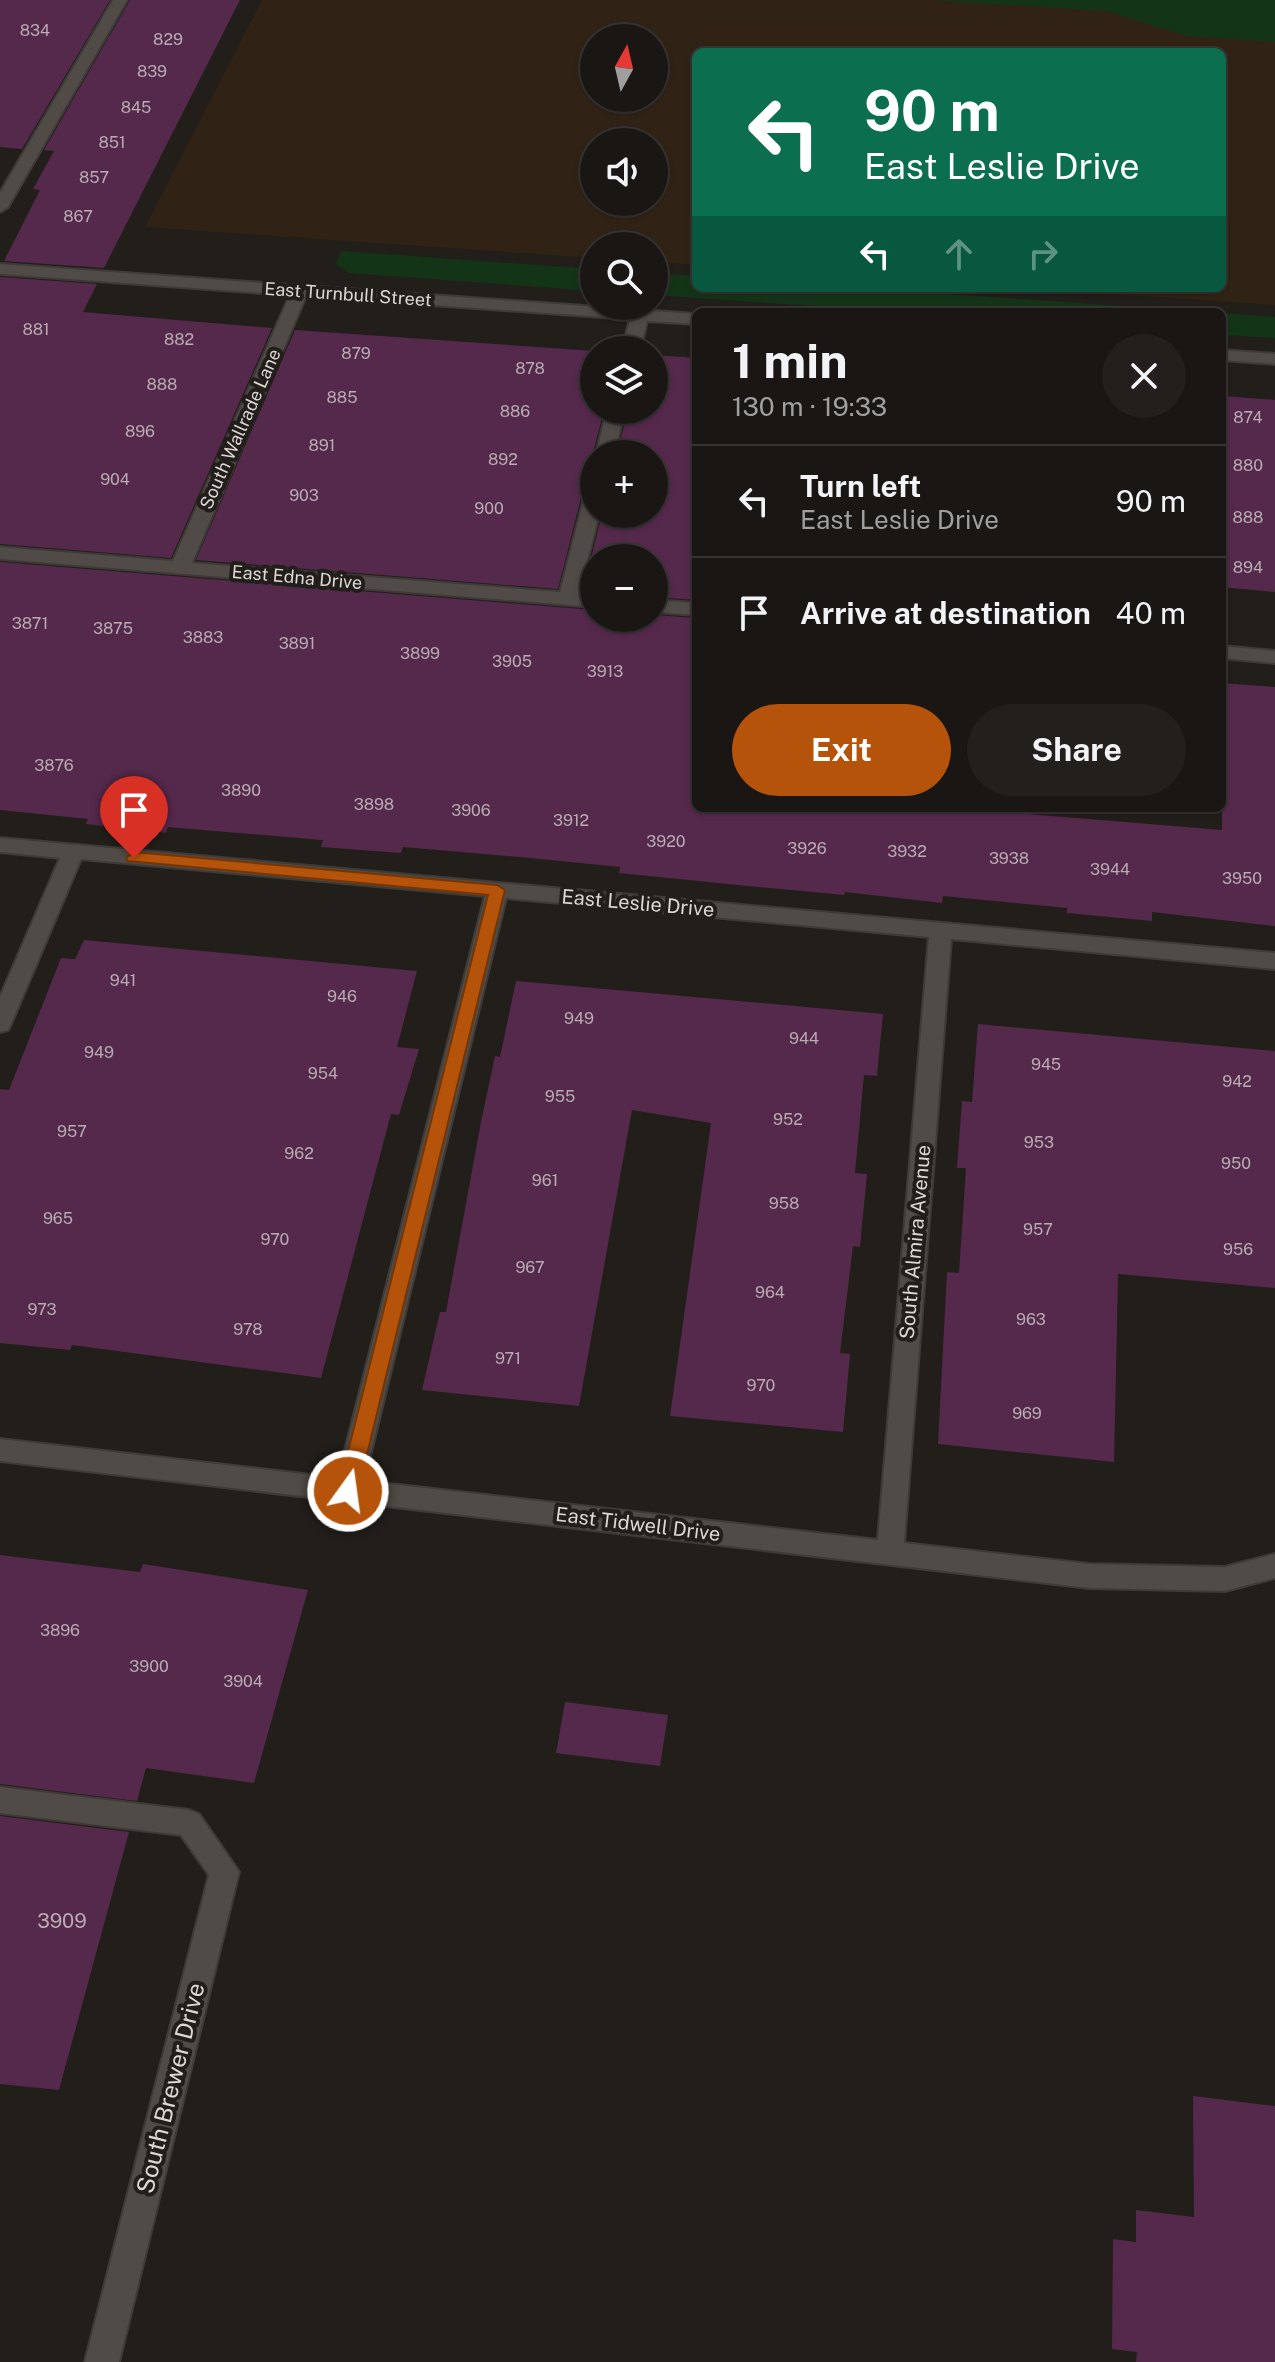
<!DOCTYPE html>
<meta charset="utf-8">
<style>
body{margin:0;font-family:"Public Sans",sans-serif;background:#231f1d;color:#f1f3f6;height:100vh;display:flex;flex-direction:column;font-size:30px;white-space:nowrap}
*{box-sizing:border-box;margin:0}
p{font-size:26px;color:#9f9fa0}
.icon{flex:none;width:44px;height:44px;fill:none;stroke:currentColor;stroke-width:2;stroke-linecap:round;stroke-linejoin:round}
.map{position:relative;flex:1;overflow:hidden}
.panel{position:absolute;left:692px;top:308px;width:534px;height:504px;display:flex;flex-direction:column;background:#1a1614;border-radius:12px;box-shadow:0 2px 6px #0004,0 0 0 2px #383534}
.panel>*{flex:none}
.guide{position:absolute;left:692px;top:48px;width:534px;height:244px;border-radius:12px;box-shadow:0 2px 6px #0004,0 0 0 2px #383534;background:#0b6e4f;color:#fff;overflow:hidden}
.needle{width:52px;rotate:8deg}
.buttons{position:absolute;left:580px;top:24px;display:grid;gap:16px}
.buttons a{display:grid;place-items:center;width:88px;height:88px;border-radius:50%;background:#1a1614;box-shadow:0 2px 6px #0004,0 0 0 2px #383534;font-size:40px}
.pin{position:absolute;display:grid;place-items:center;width:68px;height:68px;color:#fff;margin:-82px -34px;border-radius:50% 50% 50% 0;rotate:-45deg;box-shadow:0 0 8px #0007}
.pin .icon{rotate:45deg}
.me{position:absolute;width:88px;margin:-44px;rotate:14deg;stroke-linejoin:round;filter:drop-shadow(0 0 6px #0008)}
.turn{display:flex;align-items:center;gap:28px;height:168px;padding:0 40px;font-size:36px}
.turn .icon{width:104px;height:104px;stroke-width:2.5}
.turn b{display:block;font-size:56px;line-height:68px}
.lanes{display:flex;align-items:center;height:76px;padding:0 40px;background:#0003;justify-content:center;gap:40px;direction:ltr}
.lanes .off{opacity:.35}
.round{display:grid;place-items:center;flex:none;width:84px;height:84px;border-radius:42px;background:#231f1d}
.head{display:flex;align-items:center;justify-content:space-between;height:136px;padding:0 40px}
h1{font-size:48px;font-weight:700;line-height:60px}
.action{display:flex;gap:16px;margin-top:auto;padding:16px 40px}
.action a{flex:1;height:92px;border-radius:48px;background:#b45309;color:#fff;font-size:32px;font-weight:700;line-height:92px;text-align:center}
.action a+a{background:#231f1d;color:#f1f3f6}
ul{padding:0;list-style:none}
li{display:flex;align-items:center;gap:24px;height:112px;padding:0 40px;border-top:2px solid #383534}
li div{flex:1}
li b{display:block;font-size:30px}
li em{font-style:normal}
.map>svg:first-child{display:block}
.education{fill:#302316;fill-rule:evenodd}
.green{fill:#143418}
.building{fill:#55294c}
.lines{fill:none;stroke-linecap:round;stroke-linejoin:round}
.minor-casing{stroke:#3d3a37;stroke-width:4}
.minor{fill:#504b46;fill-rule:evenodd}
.route{fill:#b45309;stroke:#753606;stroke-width:2}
.labels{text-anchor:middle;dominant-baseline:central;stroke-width:8;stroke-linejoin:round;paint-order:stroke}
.number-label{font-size:16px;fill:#b9acb2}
.far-street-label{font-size:18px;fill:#dad7d4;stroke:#221e1a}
.street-label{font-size:20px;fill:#dad7d4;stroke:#221e1a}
.near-number-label{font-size:20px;fill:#b9acb2}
.near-street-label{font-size:24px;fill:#dad7d4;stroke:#221e1a}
</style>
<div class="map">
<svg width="1275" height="2362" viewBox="0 0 1275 2362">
<rect width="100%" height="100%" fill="#221e1a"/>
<path class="education" d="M262 0H1275V305L1030 288H1222V52H696V265L654 262V246H594V258L145 227ZM594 38H654V98H594ZM594 142H654V202H594Z"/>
<path class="green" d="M931 0H1275V42L1187 36 1107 11Z
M342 251 594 269V291L349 273 335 264Z
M654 273 696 276V288H866L1208 312H900L654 295Z
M1222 313 1275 317V338L1222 335Z"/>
<path class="building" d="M0 0H110L22 149 0 147Z
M130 0H240L104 268 4 261 40 190 33 189 54 151 44 150Z
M0 277 97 284 83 312 272 328 171 558 0 544Z
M295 330 594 351V410H604L593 453 594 486 582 494 558 589 196 560Z
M654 355 696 358V600L654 597V558H594V592L583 591 602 514H654V454H617L628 410H654Z
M1222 396 1275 400V592L1222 587Z
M0 562 594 610V618H654V615L696 618V808H954L1222 830V683L1275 687V926L1152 912V921L1067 913V908L943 896 942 903 845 892 844 895 758 887 619 873 620 867 520 857 403 847 401 853 321 847 323 840 168 827 166 833 86 824 88 819 0 810Z
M84 940 417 971 397 1047 419 1049 399 1115 391 1114 321 1378 72 1345 70 1350 0 1343V1089L9 1090 61 958 75 959Z
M516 981 883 1014 877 1076 864 1075 855 1173 867 1174 860 1247 853 1246 840 1353 850 1354 843 1432 670 1416 711 1123 632 1110 579 1406 422 1390 440 1312H446L481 1122 495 1056 500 1057Z
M978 1024 1275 1051V1288L1118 1274 1114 1462 938 1444 947 1272 959 1273 966 1168H957L962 1101 972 1102Z
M0 1555 140 1572 143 1564 308 1590 254 1783 146 1768 137 1801 0 1784Z
M565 1702 668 1715 660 1766 556 1753Z
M0 1816 129 1832 59 2090 0 2084Z
M1193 2096 1275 2106V2362H1136L1137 2352 1112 2349 1113 2239 1136 2242V2210L1194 2217Z"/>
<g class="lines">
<defs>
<path id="minor" d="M113 0H127L8 207 0 212V193Z
M0 264 696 314V324L647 321 640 350H622L630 319 306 296 192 563 560 592 585 495 594 489V514H599L579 594 594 595V607L0 559V547L173 561 290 295 0 274Z
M1222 350 1275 354V364L1222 360Z
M607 410H625L614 454H596Z
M654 600 696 603V615L654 612Z
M1222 646 1275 651V663L1222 658Z
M0 838 1275 953V969L951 939 904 1543 1089 1564 1225 1567 1275 1554V1578L1225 1591 1089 1588 0 1461V1439L338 1478 485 896 81 859 11 1024 8 1030 0 1032V997L60 858 0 852ZM506 898 929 937 878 1540 364 1481Z
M0 1787 189 1810 199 1814 239 1872 119 2362H85L209 1875 181 1835 0 1813Z"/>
</defs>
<use href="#minor" class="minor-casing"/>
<use href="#minor" class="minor"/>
</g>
<path class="route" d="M134 852 497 885 505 890 358 1491 355 1497 348 1499 341 1497 338 1491 488 895 128 861 126 858Z"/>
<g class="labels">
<g class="number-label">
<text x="35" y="30">834</text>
<text x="168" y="39">829</text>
<text x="152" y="71">839</text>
<text x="136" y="107">845</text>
<text x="112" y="142">851</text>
<text x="94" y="177">857</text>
<text x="78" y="216">867</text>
<text x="36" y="329">881</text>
<text x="179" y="339">882</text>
<text x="356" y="353">879</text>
<text x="530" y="368">878</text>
<text x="162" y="384">888</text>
<text x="342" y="397">885</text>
<text x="515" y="411">886</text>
<text x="1248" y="417">874</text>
<text x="140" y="431">896</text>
<text x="322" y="445">891</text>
<text x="503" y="459">892</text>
<text x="1248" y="465">880</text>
<text x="115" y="479">904</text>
<text x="304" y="495">903</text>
<text x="489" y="508">900</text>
<text x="1248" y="517">888</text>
<text x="1248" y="567">894</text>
<text x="30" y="623">3871</text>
<text x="113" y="628">3875</text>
<text x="203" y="637">3883</text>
<text x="297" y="643">3891</text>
<text x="420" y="653">3899</text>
<text x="512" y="661">3905</text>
<text x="605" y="671">3913</text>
<text x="54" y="765">3876</text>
<text x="241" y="790">3890</text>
<text x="374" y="804">3898</text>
<text x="471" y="810">3906</text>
<text x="571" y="820">3912</text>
<text x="666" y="841">3920</text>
<text x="807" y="848">3926</text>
<text x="907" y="851">3932</text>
<text x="1009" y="858">3938</text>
<text x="1110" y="869">3944</text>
<text x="1242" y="878">3950</text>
<text x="123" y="980">941</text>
<text x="342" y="996">946</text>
<text x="579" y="1018">949</text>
<text x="804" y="1038">944</text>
<text x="99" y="1052">949</text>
<text x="1046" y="1064">945</text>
<text x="323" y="1073">954</text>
<text x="1237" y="1081">942</text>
<text x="560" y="1096">955</text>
<text x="788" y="1119">952</text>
<text x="72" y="1131">957</text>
<text x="1039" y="1142">953</text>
<text x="299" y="1153">962</text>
<text x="1236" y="1163">950</text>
<text x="545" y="1180">961</text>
<text x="784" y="1203">958</text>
<text x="58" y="1218">965</text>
<text x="1038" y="1229">957</text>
<text x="275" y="1239">970</text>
<text x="1238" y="1249">956</text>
<text x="530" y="1267">967</text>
<text x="770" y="1292">964</text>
<text x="42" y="1309">973</text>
<text x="1031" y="1319">963</text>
<text x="248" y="1329">978</text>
<text x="508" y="1358">971</text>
<text x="761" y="1385">970</text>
<text x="1027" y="1413">969</text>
<text x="60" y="1630">3896</text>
<text x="149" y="1666">3900</text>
<text x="243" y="1681">3904</text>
</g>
<g class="far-street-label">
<text transform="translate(348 294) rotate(4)">East Turnbull Street</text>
<text transform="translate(240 429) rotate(-66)">South Wallrade Lane</text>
<text transform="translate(297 577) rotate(5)">East Edna Drive</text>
</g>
<g class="street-label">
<text transform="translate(638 903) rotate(5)">East Leslie Drive</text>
<text transform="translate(915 1242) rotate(-85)">South Almira Avenue</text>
<text transform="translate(638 1524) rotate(7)">East Tidwell Drive</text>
</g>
<g class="near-number-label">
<text x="62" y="1921">3909</text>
</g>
<g class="near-street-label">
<text transform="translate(170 2088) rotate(-76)">South Brewer Drive</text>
</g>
</g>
</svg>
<div class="buttons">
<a><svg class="needle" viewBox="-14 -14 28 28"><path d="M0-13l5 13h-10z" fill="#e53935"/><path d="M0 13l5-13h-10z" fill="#9f9fa0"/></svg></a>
<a><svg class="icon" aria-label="sound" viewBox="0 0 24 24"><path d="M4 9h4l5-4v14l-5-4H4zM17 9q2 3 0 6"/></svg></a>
<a><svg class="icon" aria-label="search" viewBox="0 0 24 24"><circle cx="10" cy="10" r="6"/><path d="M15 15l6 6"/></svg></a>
<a><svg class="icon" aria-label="layers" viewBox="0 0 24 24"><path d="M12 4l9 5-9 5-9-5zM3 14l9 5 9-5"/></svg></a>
<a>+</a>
<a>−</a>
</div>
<div class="pin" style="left:134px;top:858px;background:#d93025"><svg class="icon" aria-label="arrive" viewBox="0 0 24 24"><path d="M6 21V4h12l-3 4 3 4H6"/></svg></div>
<svg class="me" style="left:348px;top:1491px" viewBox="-20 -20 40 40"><circle r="17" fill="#b45309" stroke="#fff" stroke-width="3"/><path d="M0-11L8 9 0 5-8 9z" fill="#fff"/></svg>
<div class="guide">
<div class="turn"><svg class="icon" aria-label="left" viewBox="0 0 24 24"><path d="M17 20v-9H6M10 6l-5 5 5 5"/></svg><div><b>90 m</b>East Leslie Drive</div></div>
<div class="lanes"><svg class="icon" aria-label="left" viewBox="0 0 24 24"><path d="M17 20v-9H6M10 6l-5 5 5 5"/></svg><svg class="icon off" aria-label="ahead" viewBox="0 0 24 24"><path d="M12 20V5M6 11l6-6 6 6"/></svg><svg class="icon off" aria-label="right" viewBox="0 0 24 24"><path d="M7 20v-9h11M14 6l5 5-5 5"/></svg></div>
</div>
<section class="panel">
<div class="head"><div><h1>1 min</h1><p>130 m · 19:33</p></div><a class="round"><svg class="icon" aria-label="close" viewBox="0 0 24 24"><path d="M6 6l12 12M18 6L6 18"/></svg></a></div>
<ul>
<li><svg class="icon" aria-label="left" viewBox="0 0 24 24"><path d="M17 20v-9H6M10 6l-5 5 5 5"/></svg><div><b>Turn left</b><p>East Leslie Drive</p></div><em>90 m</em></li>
<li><svg class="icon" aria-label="arrive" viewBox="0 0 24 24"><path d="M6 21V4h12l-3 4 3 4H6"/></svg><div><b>Arrive at destination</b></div><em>40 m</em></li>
</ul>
<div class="action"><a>Exit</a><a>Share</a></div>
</section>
</div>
